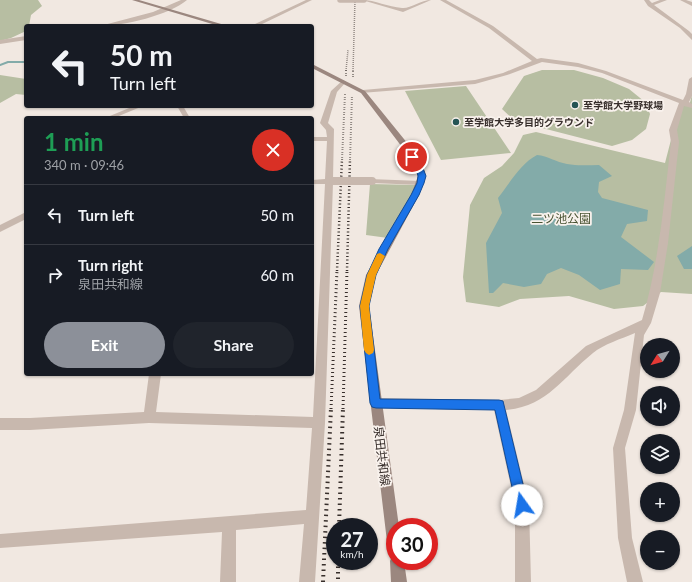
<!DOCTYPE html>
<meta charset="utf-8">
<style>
body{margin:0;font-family:Lato,"Noto Sans JP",sans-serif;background:#20242c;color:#f1f3f6;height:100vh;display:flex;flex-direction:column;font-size:15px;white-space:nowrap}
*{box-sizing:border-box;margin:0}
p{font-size:13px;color:#9ea1a6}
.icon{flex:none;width:22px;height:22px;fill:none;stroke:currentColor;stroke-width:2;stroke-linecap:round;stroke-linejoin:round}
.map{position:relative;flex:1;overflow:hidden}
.side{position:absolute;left:24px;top:116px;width:290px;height:260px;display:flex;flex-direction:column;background:#171b24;border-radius:4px;box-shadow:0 1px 3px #0004}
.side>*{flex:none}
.top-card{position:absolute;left:24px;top:24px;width:290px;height:84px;border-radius:4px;box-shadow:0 1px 3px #0004;background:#171b24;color:#f1f3f6;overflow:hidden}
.needle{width:26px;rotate:233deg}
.controls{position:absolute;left:640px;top:338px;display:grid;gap:8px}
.controls a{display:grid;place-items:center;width:40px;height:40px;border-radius:50%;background:#171b24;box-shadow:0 1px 3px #0004;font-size:20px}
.speed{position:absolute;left:326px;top:518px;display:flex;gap:8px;font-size:20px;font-weight:700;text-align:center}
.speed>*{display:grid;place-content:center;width:52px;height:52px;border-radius:50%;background:#171b24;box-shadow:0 1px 3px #0004;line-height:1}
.speed small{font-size:10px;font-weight:400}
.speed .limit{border:6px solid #d22;background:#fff;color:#111}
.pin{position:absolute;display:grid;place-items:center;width:34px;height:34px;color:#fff;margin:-17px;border:2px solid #fff;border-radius:50%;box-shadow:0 1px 4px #0007}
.me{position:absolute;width:44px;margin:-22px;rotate:347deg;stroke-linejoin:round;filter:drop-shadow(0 0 3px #0008)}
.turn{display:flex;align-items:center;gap:14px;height:84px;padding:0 20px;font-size:18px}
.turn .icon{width:52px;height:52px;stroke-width:2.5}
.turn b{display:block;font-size:28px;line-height:34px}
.round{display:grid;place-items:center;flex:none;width:42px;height:42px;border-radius:21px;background:#20242c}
.headline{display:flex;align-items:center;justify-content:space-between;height:68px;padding:0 20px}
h1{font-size:24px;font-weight:700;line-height:30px;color:#1e9e55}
.action{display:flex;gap:8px;margin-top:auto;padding:8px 20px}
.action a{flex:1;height:46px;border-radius:24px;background:#8c9099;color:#fff;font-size:16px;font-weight:700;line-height:46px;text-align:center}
.action a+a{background:#20242c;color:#f1f3f6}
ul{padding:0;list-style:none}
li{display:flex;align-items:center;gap:12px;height:60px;padding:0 20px;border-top:1px solid #363941}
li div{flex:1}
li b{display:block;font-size:15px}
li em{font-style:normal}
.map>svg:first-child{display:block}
.green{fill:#b7bea2}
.water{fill:#83aba9}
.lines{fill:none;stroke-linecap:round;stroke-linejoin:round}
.stream{stroke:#83aba9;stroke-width:2}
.minor{fill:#c8b8ae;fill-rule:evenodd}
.tertiary{fill:#c8b8ae;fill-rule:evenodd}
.secondary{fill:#9b877f;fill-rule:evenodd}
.rail-far4{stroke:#372e2b;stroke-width:1.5;stroke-dasharray:0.5 1.5;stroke-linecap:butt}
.rail-far3{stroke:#372e2b;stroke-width:2;stroke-dasharray:0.5 2;stroke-linecap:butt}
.rail-far2{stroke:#372e2b;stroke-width:2.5;stroke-dasharray:1 2.5;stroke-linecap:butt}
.rail-far1{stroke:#372e2b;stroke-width:3;stroke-dasharray:1 3;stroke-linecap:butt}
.rail{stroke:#372e2b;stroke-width:4;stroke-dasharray:1.5 4;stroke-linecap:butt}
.minor-bridge-far1{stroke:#c8b8ae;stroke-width:5.5}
.minor-bridge{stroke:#c8b8ae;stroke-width:8}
.route{fill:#1a73e8;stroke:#114b97}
.slow{fill:#f59e0b}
.poi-dot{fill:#255454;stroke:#f9f2ed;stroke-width:1.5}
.labels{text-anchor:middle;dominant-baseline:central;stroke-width:3.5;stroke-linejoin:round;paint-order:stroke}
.far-poi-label{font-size:10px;font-weight:bold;fill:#372e2b;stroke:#f9f2ed;text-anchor:start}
.park-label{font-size:12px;fill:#495332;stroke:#f9f2ed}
.street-label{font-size:12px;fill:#372e2b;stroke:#f9f2ed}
</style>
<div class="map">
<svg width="692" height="582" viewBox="0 0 692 582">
<rect width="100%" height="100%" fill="#f1e8e1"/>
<path class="green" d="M0 0H38L42 6 31 15 29 26H26V31L11 38 0 41Z
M542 70H574L603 78 629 89 645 102 650 114 646 129 632 140 612 146 515 121 502 109 524 76Z
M0 75 26 79V95L16 94 0 103Z
M466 86 511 153 441 160 405 91Z
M692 95V294L661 292 643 306 614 309 569 296 520 299 499 307 466 302 463 277 470 205 484 178 502 166 514 153 523 135 536 132 665 163 680 105 689 106Z
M370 184 417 185 388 238 366 235Z"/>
<path class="water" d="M537 155C548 156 556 162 567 164 577 166 589 165 599 165L612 176 599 182 598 192 602 198 648 210 647 221 627 224 621 237 654 262 648 270 621 269 620 284 600 290 579 275 561 268 547 274 541 284 524 287 503 283 493 293H489L486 243 502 213 498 198C509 184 521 163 537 155Z
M692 246V269H684L677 256Z"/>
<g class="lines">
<path class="stream" d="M0 65 8 62H26"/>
<path class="minor" d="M306 0H312L258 26H251Z
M362 0C375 0 388 7 402 8 410 9 421 0 431 0L403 12Z
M440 0H446L493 26 537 59 541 58 578 63 606 71 683 100 686 94 689 79 692 77V96L689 102 692 104V108L684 106 677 130 679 142 668 243 660 293 651 323 644 335 636 410 625 448 632 538 643 582H627L618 538 613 448 624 410 635 333C621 339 604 344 593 353 562 378 548 406 506 410L529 505 531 582H515V505L494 410 376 408 372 407 370 403 372 399 376 398 499 400 519 398 536 390 586 346 642 320C659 263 664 202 671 142L669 130 679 103 602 73 578 67 542 62 507 75 475 84 361 93V91L363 90 475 80 503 73 532 61 489 28Z
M644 0H649L652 3 660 0H667L654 5 689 31 692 34V40L680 28 648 6Z
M680 0H686L692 2V6Z
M343 80 346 82 337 92 328 123 334 129 333 179 337 181 333 183 325 423 315 582H299L304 524 236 530V582H220L222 532 0 548V534L306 510 312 428 149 423 30 430H0V418H30L144 412 149 374H161L156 412 313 417 325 184H312V180L325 179 327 141H312V137H327L326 130 320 123 331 91Z
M134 106H143L114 118H105Z
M177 106H183L190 118H184Z
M369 179 421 181 425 183 421 185 372 183 368 181Z
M26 212V219L0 232V225Z"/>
<path class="tertiary" d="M181 0H187C169 15 124 26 100 26L153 12Z
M26 36V40L0 44V40Z"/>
<path class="secondary" d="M132 0H139L228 26H219Z
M312 64 365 91 408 144 423 168 426 176 419 195 376 275 369 306 399 527H395V561H404L407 582H391L390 561 392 556 388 550 359 306 366 275 411 195 418 176 415 168 402 147 361 93 312 68Z"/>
<path class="rail-far4" d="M346 71 348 50
M353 71 355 0"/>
<path class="rail-far3" d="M346 76V70
M353 77V70
M342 160 345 94
M350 160 352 95"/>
<path class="rail-far2" d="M337 271 342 159
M347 271 350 159"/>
<path class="rail-far1" d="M331 409 337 270
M343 409 347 270"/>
<path class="rail" d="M339 527 343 408
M338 561V582
M323 582 331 408"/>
<path class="minor-bridge-far1" d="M340 0H364"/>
<path class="minor-bridge" d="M333 181H372"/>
</g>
<path class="route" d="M412 155 415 156 423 168 426 176 424 183 419 195 388 249 376 275 369 306 380 399 499 400 503 401 528 505 527 509 522 511 518 509 516 505 495 410 376 408 372 407 370 403 360 306 367 275 379 249 411 195 417 183 418 176 416 168 409 157Z"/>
<path class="slow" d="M380 253 385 256 376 275 369 306 374 350 373 353 369 355 366 353 364 350 360 306 367 275 377 254Z"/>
<g class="poi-dot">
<circle cx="575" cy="105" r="4"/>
<circle cx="456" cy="122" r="4"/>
</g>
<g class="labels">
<g class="far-poi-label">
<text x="583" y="105">至学館大学野球場</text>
<text x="464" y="122">至学館大学多目的グラウンド</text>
</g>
<g class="park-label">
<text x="561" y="218">二ツ池公園</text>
</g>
<g class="street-label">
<text transform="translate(382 456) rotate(83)">泉田共和線</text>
</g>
</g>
</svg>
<div class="controls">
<a><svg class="needle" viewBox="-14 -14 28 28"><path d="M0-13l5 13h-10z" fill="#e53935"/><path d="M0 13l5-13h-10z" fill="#9ea1a6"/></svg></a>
<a><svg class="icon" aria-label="sound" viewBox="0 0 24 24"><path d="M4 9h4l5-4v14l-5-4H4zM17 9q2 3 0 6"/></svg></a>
<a><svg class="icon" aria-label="layers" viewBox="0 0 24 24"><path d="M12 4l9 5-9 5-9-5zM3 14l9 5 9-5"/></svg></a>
<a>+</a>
<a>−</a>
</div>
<div class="speed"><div>27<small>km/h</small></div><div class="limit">30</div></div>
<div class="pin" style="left:412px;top:157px;background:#d93025"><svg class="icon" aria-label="arrive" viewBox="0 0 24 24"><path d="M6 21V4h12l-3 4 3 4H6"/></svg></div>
<svg class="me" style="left:522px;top:505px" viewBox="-20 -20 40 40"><circle r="19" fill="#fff"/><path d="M0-13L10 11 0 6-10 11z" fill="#1a73e8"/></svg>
<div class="top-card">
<div class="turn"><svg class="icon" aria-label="left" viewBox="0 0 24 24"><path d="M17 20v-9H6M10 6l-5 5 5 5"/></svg><div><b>50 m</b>Turn left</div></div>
</div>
<section class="side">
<div class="headline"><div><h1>1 min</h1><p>340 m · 09:46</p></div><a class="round" style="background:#d93025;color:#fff"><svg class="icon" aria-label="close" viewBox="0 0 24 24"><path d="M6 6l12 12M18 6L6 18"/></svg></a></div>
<ul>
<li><svg class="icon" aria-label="left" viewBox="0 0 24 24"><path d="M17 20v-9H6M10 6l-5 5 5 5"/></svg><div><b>Turn left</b></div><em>50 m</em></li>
<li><svg class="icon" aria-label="right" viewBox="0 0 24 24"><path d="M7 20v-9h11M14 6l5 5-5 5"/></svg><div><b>Turn right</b><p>泉田共和線</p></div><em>60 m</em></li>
</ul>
<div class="action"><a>Exit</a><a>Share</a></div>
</section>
</div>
